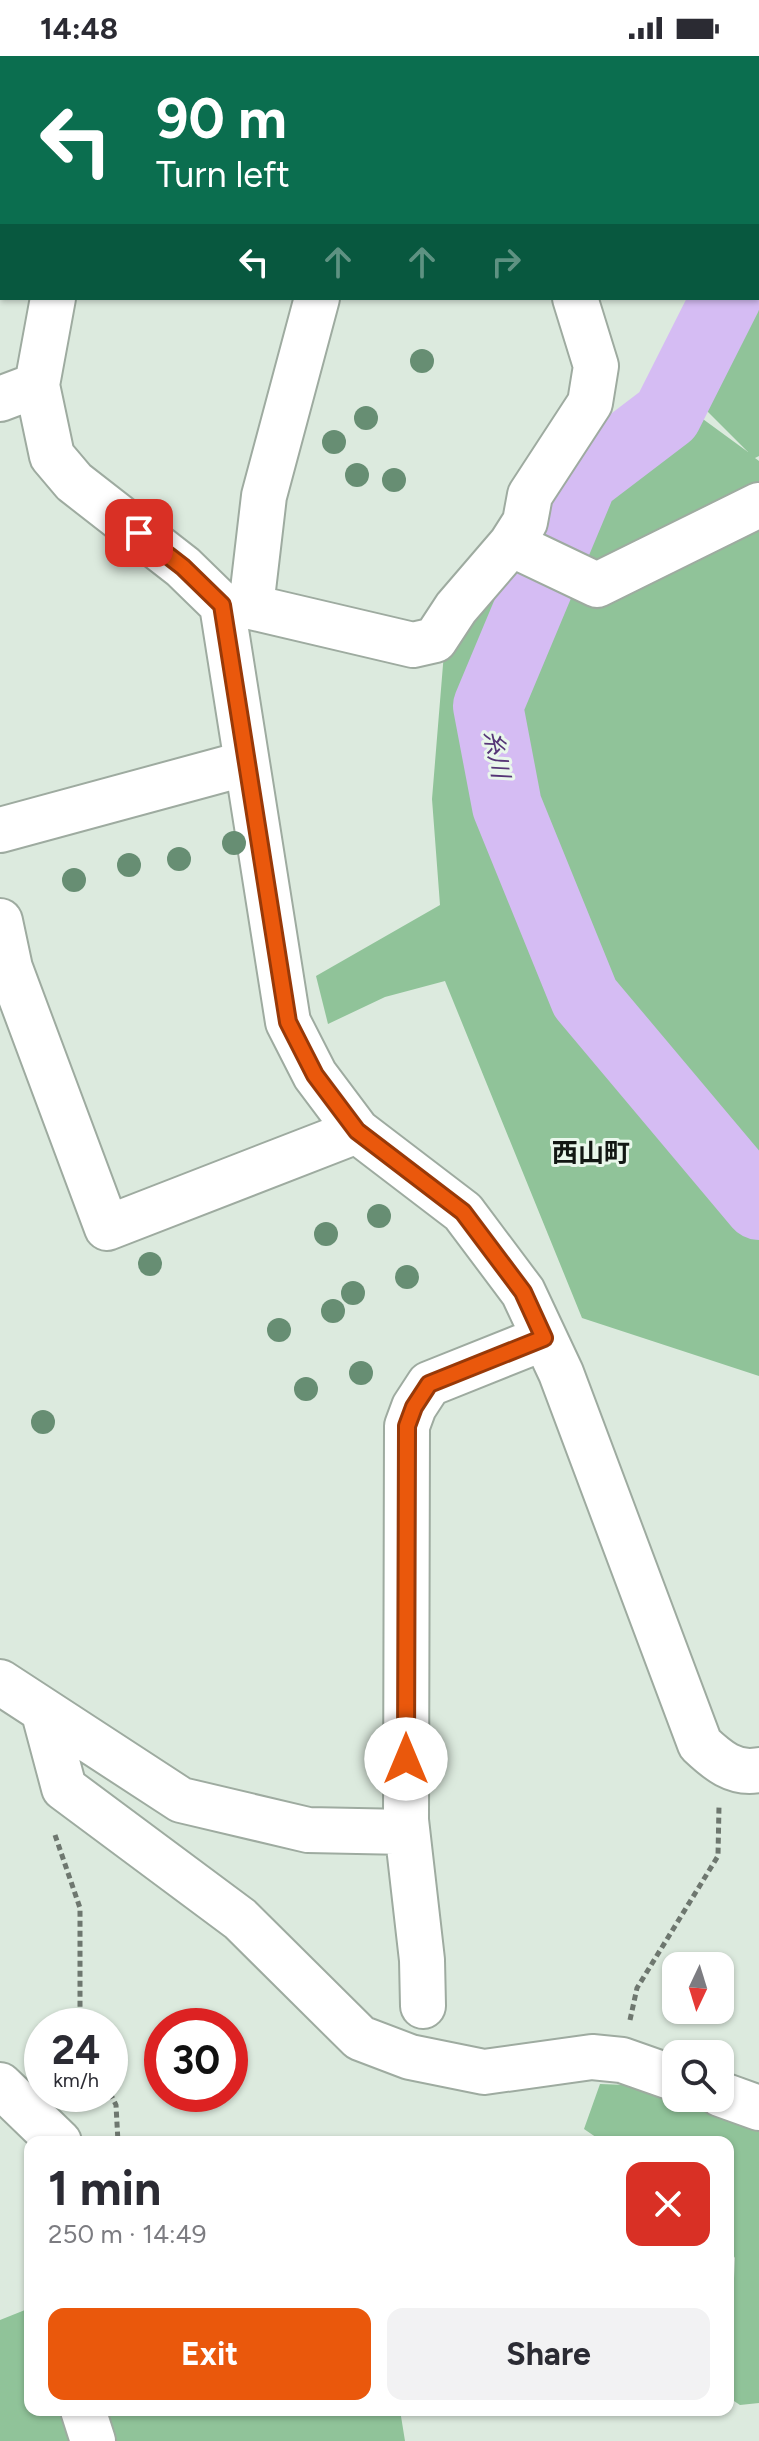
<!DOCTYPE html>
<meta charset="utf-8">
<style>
body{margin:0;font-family:Figtree,"Noto Sans JP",sans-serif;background:#f2f2f3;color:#2b2b33;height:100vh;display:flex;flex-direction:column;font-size:30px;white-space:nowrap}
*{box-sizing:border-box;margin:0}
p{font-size:26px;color:#7c7c81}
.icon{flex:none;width:44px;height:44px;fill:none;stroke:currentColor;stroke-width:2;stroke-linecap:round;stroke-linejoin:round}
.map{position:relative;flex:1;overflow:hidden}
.drawer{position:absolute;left:24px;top:2080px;width:710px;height:280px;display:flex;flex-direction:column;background:#fff;border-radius:16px;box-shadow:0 2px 6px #0004}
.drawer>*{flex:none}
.banner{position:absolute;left:0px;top:0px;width:760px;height:244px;box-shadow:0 2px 6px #0004;background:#0b6e4f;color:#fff;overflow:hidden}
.needle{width:52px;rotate:184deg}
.controls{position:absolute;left:662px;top:1896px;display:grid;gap:16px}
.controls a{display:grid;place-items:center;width:72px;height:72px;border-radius:16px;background:#fff;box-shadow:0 2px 6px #0004;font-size:40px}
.speed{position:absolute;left:24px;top:1952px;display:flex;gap:16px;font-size:40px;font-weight:700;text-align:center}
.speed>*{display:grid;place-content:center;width:104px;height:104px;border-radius:50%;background:#fff;box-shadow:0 2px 6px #0004;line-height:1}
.speed small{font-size:20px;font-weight:400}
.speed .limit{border:12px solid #d22;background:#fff;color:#111}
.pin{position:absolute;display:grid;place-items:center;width:68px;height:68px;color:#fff;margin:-34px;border-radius:16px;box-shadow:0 4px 12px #0006}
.me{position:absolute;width:88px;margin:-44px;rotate:0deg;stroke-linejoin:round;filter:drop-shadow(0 0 6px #0008)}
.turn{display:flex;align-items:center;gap:28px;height:168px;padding:0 24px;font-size:36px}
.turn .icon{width:104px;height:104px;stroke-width:2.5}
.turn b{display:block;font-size:56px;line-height:68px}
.lanes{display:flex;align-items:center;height:76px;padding:0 24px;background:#0003;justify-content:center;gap:40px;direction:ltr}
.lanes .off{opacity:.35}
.round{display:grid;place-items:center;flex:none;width:84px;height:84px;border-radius:16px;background:#f2f2f3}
.summary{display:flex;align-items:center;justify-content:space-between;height:136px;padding:0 24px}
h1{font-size:48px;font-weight:700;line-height:60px}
.action{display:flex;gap:16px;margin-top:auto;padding:16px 24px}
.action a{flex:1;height:92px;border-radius:16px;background:#ea580c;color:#fff;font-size:32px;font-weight:700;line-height:92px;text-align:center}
.action a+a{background:#f2f2f3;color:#2b2b33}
.status{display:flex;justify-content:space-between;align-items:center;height:56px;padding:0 40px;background:#fff;direction:ltr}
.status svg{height:22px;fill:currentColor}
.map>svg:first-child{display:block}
.forest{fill:#90c399}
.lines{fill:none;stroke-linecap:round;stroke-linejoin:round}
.river{stroke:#d5bcf3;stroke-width:70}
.minor-casing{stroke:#9eaba0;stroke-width:48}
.path{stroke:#6e776f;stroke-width:5;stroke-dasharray:6 4;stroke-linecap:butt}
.minor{stroke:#fff;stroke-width:44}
.tree{fill:#678e73}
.route-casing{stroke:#983908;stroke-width:20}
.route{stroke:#ea580c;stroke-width:14}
.labels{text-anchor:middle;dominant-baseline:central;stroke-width:6;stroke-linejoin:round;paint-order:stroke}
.water-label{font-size:24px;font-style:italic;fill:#553576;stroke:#e9f7eb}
.quarter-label{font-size:26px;font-weight:bold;fill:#121713;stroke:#e9f7eb}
</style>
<div class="status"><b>14:48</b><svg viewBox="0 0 49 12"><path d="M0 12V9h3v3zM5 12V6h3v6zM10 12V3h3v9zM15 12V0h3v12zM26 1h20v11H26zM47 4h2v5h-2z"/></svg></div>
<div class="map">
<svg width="759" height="2385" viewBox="0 0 759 2385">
<rect width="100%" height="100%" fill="#dceade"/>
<path class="forest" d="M676 0H759V125L758 2Z
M759 162V400L755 402 759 405V1320L582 1262 445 925 385 941 328 968 316 920 440 849 432 743 447 560 655 328 748 396 682 330 722 242H758Z
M600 2028 676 2031V2042H720L759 2061V2347L740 2349 728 2341V2270L732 2264 735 2202 728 2191V2086H603L584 2073Z
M30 2252V2354H400L405 2385H0V2264Z"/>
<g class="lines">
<path class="river" d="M669 0V2
M726 242 667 359 583 423 488 650 507 750 585 942 759 1149"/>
<defs>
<path id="minor" d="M162 2 163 0
M524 2V0
M53 242 37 329 52 400 74 426 183 511 222 549 288 966 315 1019 357 1075 463 1156 523 1236 561 1317 700 1688C717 1704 734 1719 759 1714
M0 343 37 329
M511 488 597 529 759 449
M222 549 251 551 413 589 435 584 456 552 511 488 525 466 530 439 590 347 596 310 575 242
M251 551 264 440 317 242
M0 774 247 707
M0 865 10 912 107 1172 357 1075
M0 1626 181 1744 308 1774 407 1776
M44 1657 64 1732 240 1863 360 1982 410 2001 484 2016 592 2001 622 2004 676 2023
M423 1950 422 1904 406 1764 407 1370 414 1351 429 1328 544 1282
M0 2029 59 2086
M720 2038 759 2052
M83 2354 93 2385"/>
</defs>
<use href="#minor" class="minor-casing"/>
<path class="path" d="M333 2V0
M55 1779 80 1852V1970
M630 1964 637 1932 718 1800 719 1750
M110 2037 116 2049 118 2086"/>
<use href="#minor" class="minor"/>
</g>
<g class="tree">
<circle cx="422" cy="305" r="12"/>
<circle cx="366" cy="362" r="12"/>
<circle cx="334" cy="386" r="12"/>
<circle cx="357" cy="419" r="12"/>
<circle cx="394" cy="424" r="12"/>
<circle cx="234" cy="787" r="12"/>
<circle cx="179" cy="803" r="12"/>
<circle cx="129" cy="809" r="12"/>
<circle cx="74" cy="824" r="12"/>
<circle cx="379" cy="1160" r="12"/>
<circle cx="326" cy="1178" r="12"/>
<circle cx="150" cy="1208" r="12"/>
<circle cx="407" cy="1221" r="12"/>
<circle cx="353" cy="1237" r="12"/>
<circle cx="333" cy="1255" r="12"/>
<circle cx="279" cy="1274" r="12"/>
<circle cx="361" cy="1317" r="12"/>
<circle cx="306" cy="1333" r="12"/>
<circle cx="43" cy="1366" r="12"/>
</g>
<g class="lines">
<defs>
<path id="route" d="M139 477 183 511 222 549 288 966 315 1019 357 1075 463 1156 523 1236 544 1282 429 1328 414 1351 407 1370 406 1703"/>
</defs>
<use href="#route" class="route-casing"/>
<use href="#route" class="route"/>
</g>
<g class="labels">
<g class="water-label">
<text transform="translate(497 698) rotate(79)">糸川</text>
</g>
<g class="quarter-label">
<text x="591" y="1097">西山町</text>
</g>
</g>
</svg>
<div class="controls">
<a><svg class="needle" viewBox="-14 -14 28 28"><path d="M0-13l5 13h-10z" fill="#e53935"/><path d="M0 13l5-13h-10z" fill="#7c7c81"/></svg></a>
<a><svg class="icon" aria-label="search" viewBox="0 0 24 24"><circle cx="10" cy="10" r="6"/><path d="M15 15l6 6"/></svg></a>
</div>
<div class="speed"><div>24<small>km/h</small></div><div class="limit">30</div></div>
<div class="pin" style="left:139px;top:477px;background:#d93025"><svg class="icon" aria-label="arrive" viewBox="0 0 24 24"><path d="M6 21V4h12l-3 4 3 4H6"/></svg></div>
<svg class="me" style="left:406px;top:1703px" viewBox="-20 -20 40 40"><circle r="19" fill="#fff"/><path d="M0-13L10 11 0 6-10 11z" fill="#ea580c"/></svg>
<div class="banner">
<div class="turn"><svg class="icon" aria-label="left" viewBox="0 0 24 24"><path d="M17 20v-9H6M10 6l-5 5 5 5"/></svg><div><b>90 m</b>Turn left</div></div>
<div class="lanes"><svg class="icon" aria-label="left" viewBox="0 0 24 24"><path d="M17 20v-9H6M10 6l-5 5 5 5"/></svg><svg class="icon off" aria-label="ahead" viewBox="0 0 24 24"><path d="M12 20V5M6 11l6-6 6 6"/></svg><svg class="icon off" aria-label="ahead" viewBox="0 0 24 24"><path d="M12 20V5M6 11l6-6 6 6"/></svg><svg class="icon off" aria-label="right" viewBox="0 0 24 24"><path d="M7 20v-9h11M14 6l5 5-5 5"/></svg></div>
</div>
<section class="drawer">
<div class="summary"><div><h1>1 min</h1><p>250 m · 14:49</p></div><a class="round" style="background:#d93025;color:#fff"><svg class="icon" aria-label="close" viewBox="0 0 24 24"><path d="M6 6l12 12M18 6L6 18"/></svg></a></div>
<div class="action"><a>Exit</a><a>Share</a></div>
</section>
</div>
